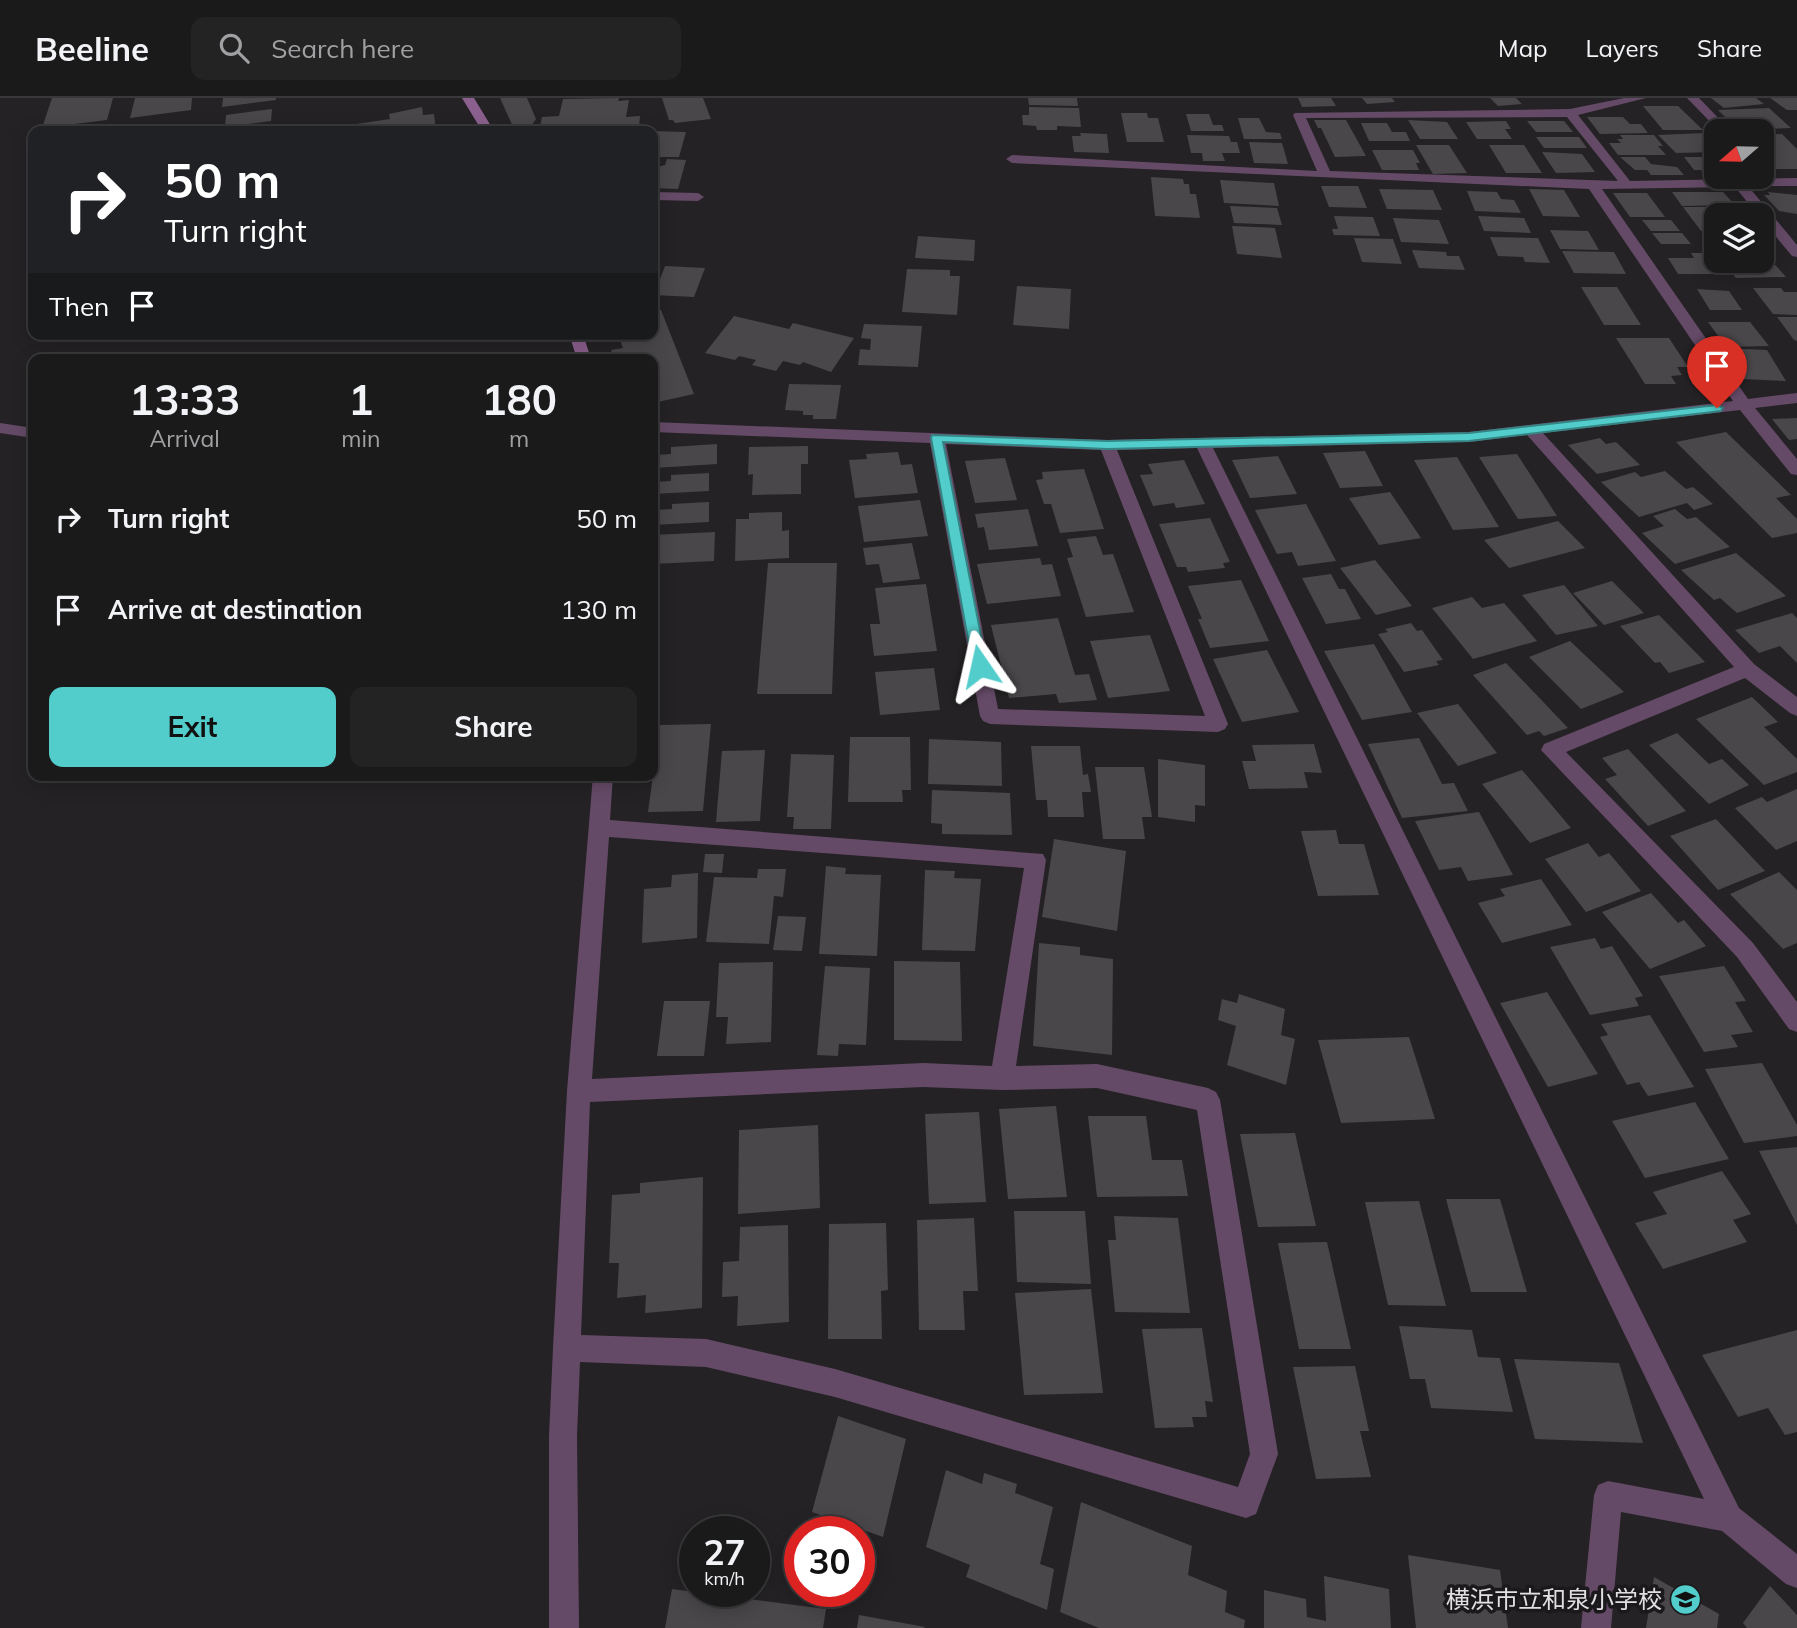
<!DOCTYPE html>
<meta charset="utf-8">
<style>
body{margin:0;font-family:Mulish,"Noto Sans JP",sans-serif;background:#242324;color:#f1f3f6;height:100vh;display:flex;flex-direction:column;font-size:26px;white-space:nowrap}
*{box-sizing:border-box;margin:0}
p{font-size:23px;color:#a0a1a3}
.icon{flex:none;width:38px;height:38px;fill:none;stroke:currentColor;stroke-width:2;stroke-linecap:round;stroke-linejoin:round}
.map{position:relative;flex:1;overflow:hidden}
.sheet{position:absolute;left:28px;top:256px;width:630px;height:427px;display:flex;flex-direction:column;background:#1b1a1b;border-radius:14px;box-shadow:0 4px 18px #0003,0 0 0 2px #39383a}
.sheet>*{flex:none}
.top-card{position:absolute;left:28px;top:28px;width:630px;height:214px;border-radius:14px;box-shadow:0 4px 18px #0003,0 0 0 2px #39383a;background:#202124;color:#fff;overflow:hidden}
.needle{width:46px;rotate:250deg}
.fabs{position:absolute;left:1704px;top:21px;display:grid;gap:14px}
.fabs a{display:grid;place-items:center;width:70px;height:70px;border-radius:14px;background:#1b1a1b;box-shadow:0 4px 18px #0003,0 0 0 2px #39383a;font-size:35px}
.speed{position:absolute;left:679px;top:1418px;display:flex;gap:14px;font-size:35px;font-weight:700;text-align:center}
.speed>*{display:grid;place-content:center;width:91px;height:91px;border-radius:50%;background:#1b1a1b;box-shadow:0 4px 18px #0003,0 0 0 2px #39383a;line-height:1}
.speed small{font-size:18px;font-weight:400}
.speed .limit{border:10px solid #d22;background:#fff;color:#111}
.pin{position:absolute;display:grid;place-items:center;width:60px;height:60px;color:#fff;margin:-72px -30px;border-radius:50% 50% 50% 0;rotate:-45deg;box-shadow:0 0 7px #0007}
.pin .icon{rotate:45deg}
.me{position:absolute;width:77px;margin:-38px;rotate:349deg;stroke-linejoin:round;filter:drop-shadow(0 0 5px #0008)}
.turn{display:flex;align-items:center;gap:24px;height:147px;padding:0 21px;font-size:32px}
.turn .icon{width:91px;height:91px;stroke-width:2.5}
.turn b{display:block;font-size:49px;line-height:60px}
.then{display:flex;align-items:center;height:66px;padding:0 21px;background:#0003;gap:14px;font-size:26px}
.eta{display:flex;justify-content:space-evenly;align-items:center;height:119px;text-align:center}
.eta b{font-size:42px;font-weight:700;line-height:49px}
.action{display:flex;gap:14px;margin-top:auto;padding:14px 21px}
.action a{flex:1;height:80px;border-radius:14px;background:#52cdcb;color:#111;font-size:28px;font-weight:700;line-height:80px;text-align:center}
.action a+a{background:#242324;color:#f1f3f6}
ul{padding:0;list-style:none}
li{display:flex;align-items:center;gap:21px;height:91px;padding:0 21px}
li div{flex:1}
li b{display:block;font-size:26px}
li em{font-style:normal}
header{display:flex;align-items:center;gap:42px;box-sizing:border-box;height:98px;padding:0 35px;background:#1b1a1b;border-bottom:2px solid #39383a}
header strong{font-size:33px}
nav{display:flex;gap:38px;margin-inline-start:auto;font-size:24px}
.search{width:490px;height:63px;background:#242324;display:flex;align-items:center;gap:18px;box-sizing:border-box;padding:0 24px;border-radius:14px;color:#a0a1a3;font-size:26px}
.map>svg:first-child{display:block}
.building{fill:#4a474a}
.lines{fill:none;stroke-linecap:round;stroke-linejoin:round}
.lane{fill:#654a67;fill-rule:evenodd}
.street{fill:#654a67;fill-rule:evenodd}
.secondary{fill:#8b608e;fill-rule:evenodd}
.route{fill:#52cdcb;stroke:#358584;stroke-width:2}
.labels{text-anchor:middle;dominant-baseline:central;stroke-width:7;stroke-linejoin:round;paint-order:stroke}
.near-poi-label{font-size:24px;fill:#e1dfe1;stroke:#1b191b;text-anchor:end}
</style>
<header>
<strong>Beeline</strong>
<div class="search"><svg class="icon" aria-label="search" viewBox="0 0 24 24"><circle cx="10" cy="10" r="6"/><path d="M15 15l6 6"/></svg>Search here</div>
<nav><a>Map</a><a>Layers</a><a>Share</a></nav>
</header>
<div class="map">
<svg width="1797" height="1530" viewBox="0 0 1797 1530">
<rect width="100%" height="100%" fill="#242224"/>
<path class="building" d="M52 0H113L107 22 42 30Z
M135 0H192L191 12 130 20Z
M223 0H276V2L222 9Z
M500 0H527L536 21 531 28 514 31Z
M619 0 618 3 629 2 626 19 640 18 639 30 540 29 542 19 559 18 563 1Z
M662 0H703L711 21 675 25 673 22H669Z
M1028 0H1077L1078 8 1029 7Z
M1298 0H1331L1336 8 1302 9Z
M1362 0H1392L1395 4 1367 6Z
M1490 0H1516L1522 6 1498 8Z
M1711 0H1756L1764 6 1724 10Z
M1770 0H1797V12H1787Z
M1643 8H1678L1703 32H1663Z
M422 9 423 17 434 16 436 33H344L343 28 390 21 389 16Z
M1029 9 1079 10 1081 29 1057 28V32H1037L1036 28 1023 27 1022 17H1029Z
M1769 10 1791 30 1738 32 1718 12Z
M272 11 271 23 225 29 226 17Z
M1121 15H1147L1148 20H1158L1164 44H1127Z
M1186 16H1209L1213 27H1222L1224 33H1191Z
M1587 19H1623L1630 26H1641L1648 35 1600 36Z
M1238 20H1259L1266 34 1280 35 1282 41H1244Z
M1314 22H1346L1366 58 1335 59 1321 30H1318Z
M1408 22 1447 24 1458 41H1420Z
M1506 23 1511 31H1505L1512 41H1477L1466 24Z
M1527 23H1564L1573 34H1536Z
M1361 25H1387L1392 34H1406L1410 43H1369Z
M653 33 686 34 679 59H653Z
M1080 35 1107 36 1109 55 1074 54 1072 38H1081Z
M1705 35 1717 48V54L1676 55 1658 37Z
M1782 36 1797 51V71H1775L1762 58V37Z
M1187 37 1229 38 1231 44H1237L1240 55H1222L1225 63H1203L1202 55H1191Z
M1620 37H1654L1663 48H1658L1666 57H1618L1609 45H1621L1617 41H1623Z
M1536 39H1579L1587 50H1544Z
M1249 44 1282 45 1288 66 1254 65Z
M1416 47H1449L1467 75 1433 76Z
M1489 47H1524L1542 75H1506Z
M1372 52H1413L1420 65H1416L1419 72H1382Z
M1542 54 1582 56 1595 74 1556 75Z
M1620 59H1645L1651 66 1677 69 1684 77H1651L1647 72H1635Z
M1684 59H1717V78H1707L1701 72H1694Z
M667 61 686 62 678 91 653 90V70L665 67Z
M1151 79 1183 81 1184 86H1189L1190 96H1196L1200 120 1155 118Z
M1220 82 1274 85 1279 108 1224 105Z
M1321 88H1358L1367 110 1329 109Z
M1379 91 1433 92 1442 112 1387 111Z
M1529 91 1564 92 1580 119 1543 118Z
M1467 93 1497 94 1501 101 1514 102 1521 115 1475 113Z
M1672 94H1723L1735 107 1682 108Z
M1768 94 1797 97V116L1779 113 1764 97H1770Z
M1613 95H1647L1665 119H1630Z
M1230 108 1277 110 1282 127 1234 125Z
M1683 109H1727L1733 117H1717V134L1701 133Z
M1334 118 1373 119 1380 138 1334 137 1332 131H1338Z
M1478 118 1524 120 1531 135 1484 133Z
M1393 120 1439 122 1449 146 1401 144Z
M1642 122H1671L1680 133H1651Z
M1232 128 1275 130 1282 160 1237 156Z
M1550 132 1588 133 1599 152 1560 151Z
M1652 135H1682L1691 146H1661Z
M918 138 975 142 974 163 915 160Z
M1490 139 1538 140 1550 165 1525 164 1523 159 1498 158Z
M1354 140 1393 141 1402 166 1362 164Z
M1412 152 1446 154 1447 158H1459L1465 172 1419 170Z
M1562 153 1614 154 1626 176 1574 175Z
M1691 155H1712L1722 169H1717L1722 176H1678L1668 160H1694Z
M1762 161H1770L1786 179 1736 180 1723 163Z
M665 168 705 170 694 199 654 197Z
M907 171 950 172V178H960L957 217 902 214Z
M1017 188 1071 191 1069 231 1013 227Z
M1581 189H1617L1641 227H1604Z
M1753 190H1781L1784 194H1797V217L1773 216Z
M1697 191 1729 193 1742 212H1710Z
M661 212 694 296 653 305V261H614L611 252 623 250 618 237 607 240 606 236H653V214Z
M734 218 789 231 793 225 854 240 831 274 803 264 800 267 783 263 776 273 752 267 756 262 739 258 735 262 705 255Z
M1777 219H1797V243L1794 242Z
M1708 224H1750L1769 248 1726 249Z
M864 226 922 228 918 269 858 267 860 251 870 252 871 241 861 240Z
M1616 240H1669L1688 269H1677L1682 277 1671 278 1676 286H1645Z
M1723 250 1767 252 1786 283 1742 281Z
M789 286 841 287 836 321H813V317H803V313L785 312Z
M1797 320V341L1789 342 1772 321Z
M1726 334 1791 397 1776 400 1797 421V435L1772 440 1676 344Z
M1600 340 1606 346 1616 344 1640 367 1597 376 1568 347Z
M717 346V366L655 370 656 357 671 356V349Z
M808 348V366H801V396L752 397 753 376 748 377 749 349Z
M1365 353 1383 388 1340 390 1323 355Z
M898 354 901 367 912 366 918 395 855 400 849 362 867 361 866 356Z
M1517 356 1557 418 1518 421 1479 359Z
M1278 358 1297 396 1250 400 1232 362Z
M1457 359 1499 429 1453 432 1414 362Z
M1005 360 1017 402 975 405 965 363Z
M1184 362 1205 406 1176 410 1174 405 1153 408 1140 377 1153 376 1148 366Z
M1084 371 1104 431 1060 435 1051 406H1044L1036 382 1043 381 1042 374Z
M1665 373 1686 391 1693 389 1713 406 1694 412 1687 405 1639 419 1601 384 1635 374 1641 379Z
M709 375V393L653 396V384L671 383V377Z
M1390 394 1421 440 1379 447 1349 400Z
M920 402 928 438 864 444 858 408Z
M709 404V424L653 427V412L672 411V406Z
M1306 406 1336 463 1298 468 1292 454 1277 456 1255 412Z
M1028 411 1038 448 989 452 984 429 978 430 975 416Z
M1675 411 1687 421 1696 419 1730 449 1675 466 1642 435 1664 428 1653 418Z
M782 414V433L789 432V460L735 463 736 421H749V415Z
M1210 420 1230 464 1223 465 1225 470 1188 474 1186 469H1177L1159 426Z
M1558 423 1585 450 1509 470 1484 442Z
M715 434 714 463 653 466V437Z
M1096 438 1103 457 1113 456 1134 514 1086 519 1067 460 1073 459 1067 441Z
M912 445 920 481 883 485 879 466 866 467 863 450Z
M1736 455 1786 498 1737 515 1720 500 1714 502 1681 472Z
M1040 460 1042 467 1052 466 1061 498 987 506 977 466Z
M1375 462 1412 508 1376 517 1340 470Z
M768 465H837L832 596H757Z
M1331 476 1339 491H1345L1361 521 1326 526 1302 480Z
M1241 482 1269 543 1210 550 1198 521H1202L1188 488Z
M1612 483 1644 515 1604 527 1573 495Z
M926 486 937 553 874 558 870 526H880L875 490Z
M1564 487 1598 528 1556 537 1522 497Z
M1472 499 1482 510 1504 505 1537 543 1473 561 1432 510Z
M1792 515 1797 520V565L1780 548 1759 555 1735 532Z
M1659 517 1705 564 1669 575 1660 564 1655 565 1620 528Z
M1058 520 1075 577 1089 576 1097 602 1059 605 1056 596 1009 600 991 527Z
M1411 525 1417 533 1422 532 1443 562 1436 563 1439 567 1404 574 1378 536 1388 534 1385 531Z
M1150 537 1170 593 1108 600 1090 543Z
M1570 543 1624 594 1581 611 1529 559Z
M1374 546 1412 614 1362 622 1324 553Z
M1267 552 1299 614 1242 624 1213 561Z
M1506 565 1568 630 1544 638 1539 633 1527 637 1473 577Z
M934 570 940 612 880 617 875 574Z
M1752 599 1778 624 1764 629 1797 661V674L1764 687 1696 621Z
M1458 606 1497 655 1458 668 1417 615Z
M711 626 703 713 648 714 660 627Z
M1677 635 1709 666 1722 661 1749 687 1709 706 1649 647Z
M850 639H910L911 692H902L903 704H848Z
M1419 640 1442 686 1454 685 1468 713 1402 720 1368 646Z
M929 641 1001 644 1002 688 928 686Z
M1314 646 1322 675 1304 674 1308 690 1249 691 1242 663H1256L1252 647Z
M1031 648H1080L1083 677 1088 676 1091 694H1082L1084 719H1048L1047 702H1036Z
M1628 651 1686 713 1648 728 1605 681 1617 677 1602 660Z
M765 652 760 723 716 724 722 653Z
M791 656 834 657 831 731H793L794 719H787Z
M1158 661 1205 667V708L1195 707V724L1158 719Z
M1095 669H1144L1152 719H1142L1145 741H1103Z
M1522 672 1571 730 1530 745 1482 686Z
M1797 691V743L1776 752 1735 710 1762 699 1767 704Z
M932 692 1010 695 1012 737 942 736V726L931 725Z
M1479 714 1513 777 1468 783 1461 769 1439 772 1415 723Z
M1716 721 1765 773 1718 792 1670 738Z
M1336 732 1339 746H1364L1379 797 1318 798 1301 733Z
M1054 741 1126 753 1117 833 1042 819Z
M1588 745 1599 759 1609 755 1641 793 1586 814 1545 761Z
M705 756H724L722 775 703 774Z
M826 768 846 770 845 776 881 777 877 858 819 856Z
M758 771H786L783 799 774 798 769 846 706 844 714 779 757 780Z
M925 772 955 773 954 780 981 781 975 853 922 852Z
M1779 774 1797 792V845L1783 851 1730 796Z
M698 775 697 840 642 845 644 791 671 789 672 777Z
M1541 781 1572 827 1502 845 1478 805 1505 798 1500 791Z
M1651 795 1678 825 1684 822 1706 848 1650 871 1602 814Z
M778 818 806 819 802 853 773 852Z
M1595 840 1601 851 1612 848 1643 898 1635 900 1639 908 1590 917 1550 849Z
M1039 845 1080 849V857L1113 861 1112 957 1033 948Z
M894 863 960 864 962 943 894 942Z
M773 864 771 944 726 946 728 919H716L719 865Z
M825 868 870 870 866 947 839 946 838 958 817 957Z
M1724 868 1746 903 1735 904 1753 934 1731 937 1738 949 1704 954 1659 878Z
M1547 894 1598 976 1548 989 1500 905Z
M1239 896 1285 911 1281 937 1295 941 1286 987 1227 967 1236 928 1218 922 1222 901 1237 905Z
M664 903H710L704 958H657Z
M1650 917 1694 989 1648 998 1639 984 1627 987 1600 939 1608 937 1601 926Z
M1409 939 1435 1021 1341 1025 1318 942Z
M1762 965 1797 1027V1038L1744 1045 1705 971Z
M1695 1004 1729 1061 1645 1080 1612 1023Z
M1056 1008 1067 1099 1008 1101 999 1011Z
M979 1014 986 1104 929 1106 925 1016Z
M1088 1018H1146L1152 1062H1182L1188 1098 1097 1099Z
M818 1027 820 1110 738 1116 739 1032Z
M1295 1035 1316 1128 1258 1129 1240 1036Z
M1797 1049V1127L1759 1053Z
M1722 1073 1751 1116 1733 1122 1747 1144 1663 1171 1635 1125 1667 1116 1653 1094Z
M703 1079 702 1210 645 1215 646 1197 617 1200 619 1165H609L612 1097 640 1095V1085Z
M1446 1101H1500L1527 1194H1471Z
M1419 1103 1446 1208 1388 1207 1365 1104Z
M1014 1113H1085L1091 1186 1017 1184Z
M1114 1118 1178 1120 1190 1215 1115 1214 1108 1142H1116Z
M974 1120 978 1193H963L965 1232H919L917 1122Z
M886 1125 888 1192 881 1193 882 1241H828L829 1126Z
M788 1127 789 1224 737 1228 738 1198 722 1199 723 1164 739 1163 740 1129Z
M1327 1144 1351 1251H1299L1278 1145Z
M1091 1191 1103 1295 1024 1297 1015 1195Z
M1399 1228 1472 1232 1478 1259 1500 1260 1513 1314 1431 1310 1425 1281H1410Z
M1202 1230 1213 1304 1205 1303 1207 1319H1192L1194 1329 1155 1330 1142 1231Z
M1797 1232V1334L1785 1337 1768 1310 1738 1319 1702 1257Z
M1514 1261 1619 1265 1643 1345 1535 1341Z
M1355 1268 1369 1333H1360L1371 1379 1316 1381 1293 1269Z
M838 1318 906 1341 883 1439 812 1414Z
M946 1372 982 1386 984 1375 1017 1386 1015 1395 1053 1409 1040 1466 1054 1471 1047 1512 966 1479 970 1467 926 1449Z
M1081 1404 1192 1448 1188 1477 1227 1493 1225 1514 1245 1522 1244 1530H1099L1060 1514Z
M1408 1457 1500 1472 1508 1530H1416Z
M1324 1478 1389 1491 1391 1530H1264V1492L1306 1501 1307 1519 1326 1523Z
M1654 1479 1719 1516 1717 1530H1646Z
M1770 1488 1797 1517V1530H1747L1743 1525Z
M672 1491 826 1511 823 1530H665Z
M859 1517 925 1529 924 1530H857Z"/>
<g class="lines">
<path class="lane" d="M653 94 698 95 704 99 698 103 653 102Z"/>
<path class="street" d="M1624 0H1646L1578 17 1630 83 1797 80V88H1748L1797 147V159L1792 158 1762 122V117H1758L1735 89 1602 91 1748 301 1797 295V305L1755 310 1797 361V377L1791 376 1740 312 1543 335 1754 566 1797 599V618L1790 615 1745 580 1566 654 1753 845 1797 904V934L1789 931 1737 859 1541 652 1544 646 1734 569 1527 337 1469 344 1213 350 1739 1410 1797 1456V1490L1786 1486 1722 1433 1621 1414 1611 1530H1581L1594 1397 1598 1387 1608 1383 1704 1401 1197 350 1117 352 1228 626 1225 631 1218 634 990 626 983 623 980 618 930 345 653 334V324L1107 342 1469 334 1733 303 1589 91 1012 65 1006 61 1012 57 1317 73 1293 17 1295 15 1570 11ZM1567 19 1618 83 1330 73 1306 20ZM946 346 1101 352 1205 618 998 611Z
M1687 0H1699L1731 33H1719Z
M0 325 33 330V340L0 335Z
M593 677H613L610 722 1043 756 1046 762 1016 968 1097 966 1208 990 1216 994 1220 1002 1278 1356 1256 1416 1246 1420 835 1299 706 1269 580 1264 577 1338 579 1530H549V1338L553 1250 567 993ZM609 739 1024 770 992 968 923 965 592 981ZM923 989 1002 992 1097 990 1197 1012 1250 1356 1238 1389 835 1271 706 1241 581 1237 590 1004Z"/>
<path class="secondary" d="M462 0H474L494 33H482Z
M569 236H583L591 261H577Z"/>
</g>
<path class="route" d="M1717 307 1723 310 1721 313 1469 343 1107 351 943 344 987 568 980 573 973 568 931 340 932 337 1107 343 1469 335Z"/>
<defs>
<symbol id="school-disc" viewBox="-11 -11 22 22"><circle r="9.5" fill="#52cdcb" stroke="#1b191b"/><path d="M0-5L7-2L0 1L-7-2ZM-4 1L0 2.5L4 1V4Q0 6-4 4Z" fill="#111"/></symbol>
</defs>
<g fill-rule="evenodd">
<use href="#school-disc" x="1668" y="1484" width="35" height="35"/>
</g>
<g class="labels">
<g class="near-poi-label">
<text x="1662" y="1501">横浜市立和泉小学校</text>
</g>
</g>
</svg>
<div class="fabs">
<a><svg class="needle" viewBox="-14 -14 28 28"><path d="M0-13l5 13h-10z" fill="#e53935"/><path d="M0 13l5-13h-10z" fill="#a0a1a3"/></svg></a>
<a><svg class="icon" aria-label="layers" viewBox="0 0 24 24"><path d="M12 4l9 5-9 5-9-5zM3 14l9 5 9-5"/></svg></a>
</div>
<div class="speed"><div>27<small>km/h</small></div><div class="limit">30</div></div>
<div class="pin" style="left:1717px;top:310px;background:#d93025"><svg class="icon" aria-label="arrive" viewBox="0 0 24 24"><path d="M6 21V4h12l-3 4 3 4H6"/></svg></div>
<svg class="me" style="left:980px;top:568px" viewBox="-20 -20 40 40"><path d="M0-17L14 15 0 8-14 15z" fill="#52cdcb" stroke="#fff" stroke-width="4"/></svg>
<div class="top-card">
<div class="turn"><svg class="icon" aria-label="right" viewBox="0 0 24 24"><path d="M7 20v-9h11M14 6l5 5-5 5"/></svg><div><b>50 m</b>Turn right</div></div>
<div class="then">Then<svg class="icon" aria-label="arrive" viewBox="0 0 24 24"><path d="M6 21V4h12l-3 4 3 4H6"/></svg></div>
</div>
<section class="sheet">
<div class="eta">
<div><b>13:33</b><p>Arrival</p></div>
<div><b>1</b><p>min</p></div>
<div><b>180</b><p>m</p></div>
</div>
<ul>
<li><svg class="icon" aria-label="right" viewBox="0 0 24 24"><path d="M7 20v-9h11M14 6l5 5-5 5"/></svg><div><b>Turn right</b></div><em>50 m</em></li>
<li><svg class="icon" aria-label="arrive" viewBox="0 0 24 24"><path d="M6 21V4h12l-3 4 3 4H6"/></svg><div><b>Arrive at destination</b></div><em>130 m</em></li>
</ul>
<div class="action"><a>Exit</a><a>Share</a></div>
</section>
</div>
